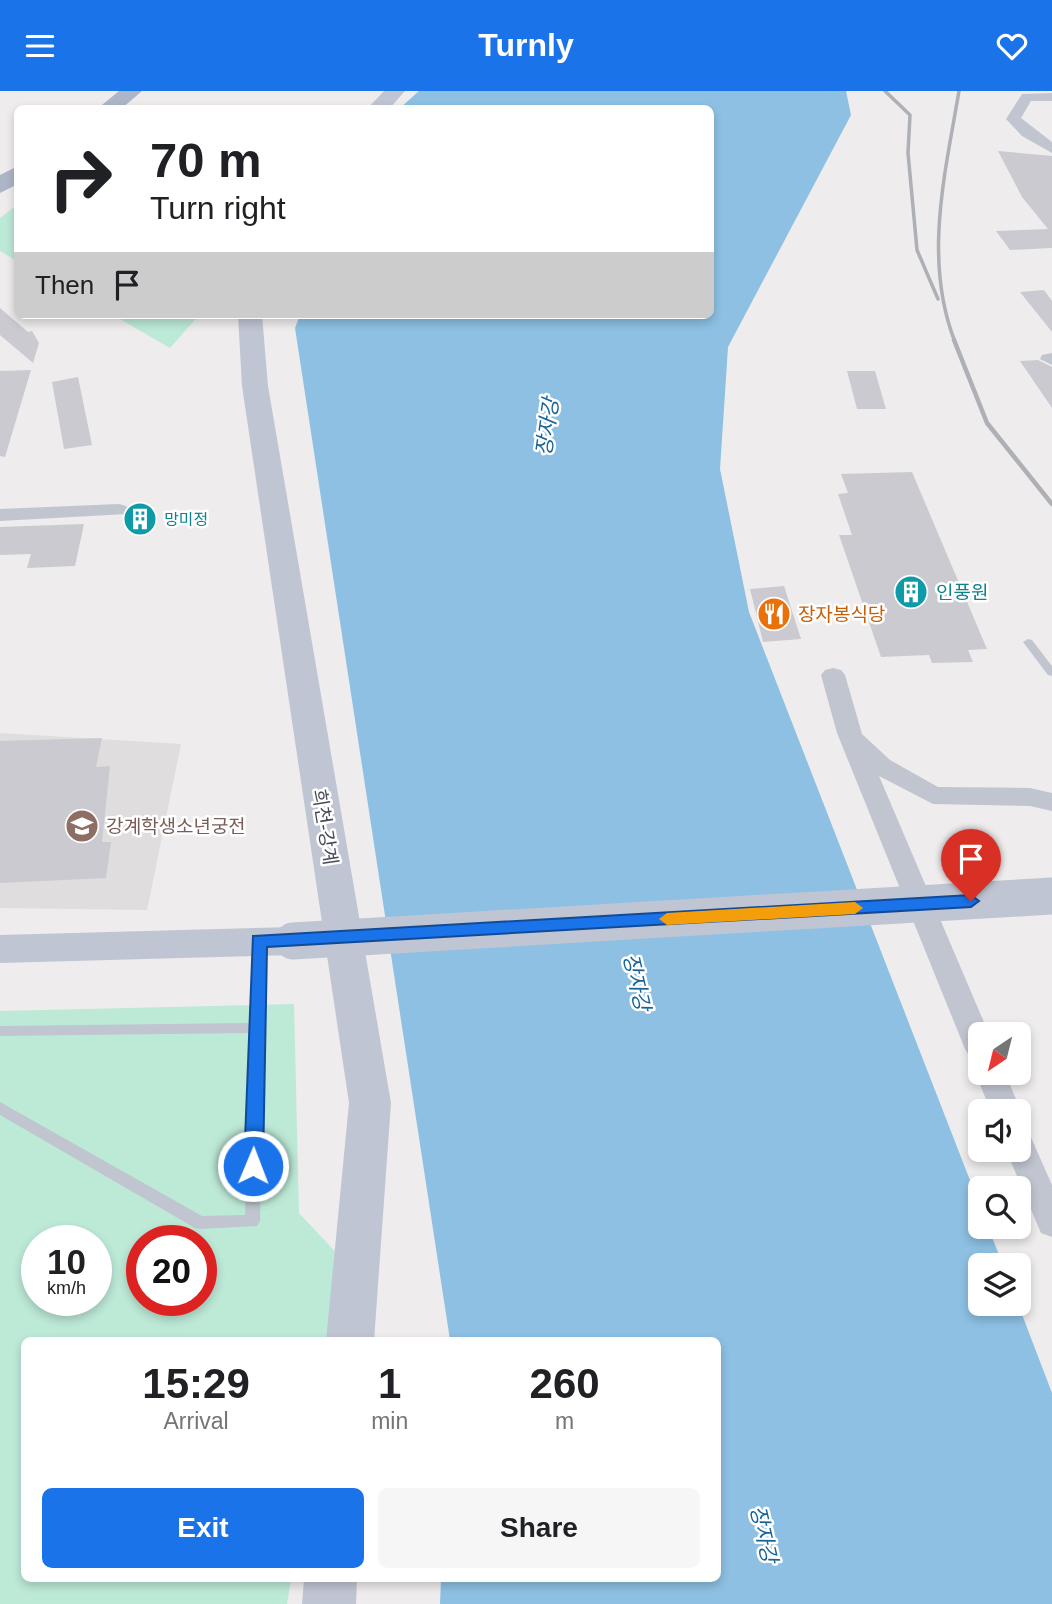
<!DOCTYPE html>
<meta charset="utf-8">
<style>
body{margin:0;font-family:Helvetica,"Noto Sans KR",sans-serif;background:#f6f6f6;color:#202124;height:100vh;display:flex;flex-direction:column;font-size:26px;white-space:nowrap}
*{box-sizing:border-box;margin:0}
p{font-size:23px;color:#757577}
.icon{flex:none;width:38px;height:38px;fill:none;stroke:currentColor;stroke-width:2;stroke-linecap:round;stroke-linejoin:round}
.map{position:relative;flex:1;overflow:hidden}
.details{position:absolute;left:21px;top:1246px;width:700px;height:245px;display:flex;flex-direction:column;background:#fff;border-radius:10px;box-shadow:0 4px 10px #0003}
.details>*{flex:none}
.hud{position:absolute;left:14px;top:14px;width:700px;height:214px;border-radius:10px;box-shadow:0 4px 10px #0003;background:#fff;color:#202124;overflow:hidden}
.needle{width:46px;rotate:215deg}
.buttons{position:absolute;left:968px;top:931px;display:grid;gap:14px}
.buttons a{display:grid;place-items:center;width:63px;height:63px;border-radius:10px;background:#fff;box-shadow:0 4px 10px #0003;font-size:35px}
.speed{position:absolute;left:21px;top:1134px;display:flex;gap:14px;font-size:35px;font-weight:700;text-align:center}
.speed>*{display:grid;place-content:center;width:91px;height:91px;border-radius:50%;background:#fff;box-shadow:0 4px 10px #0003;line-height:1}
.speed small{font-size:18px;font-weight:400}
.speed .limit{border:10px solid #d22;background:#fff;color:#111}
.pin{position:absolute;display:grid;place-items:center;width:60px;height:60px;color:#fff;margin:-72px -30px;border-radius:50% 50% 50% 0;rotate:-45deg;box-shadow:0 0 7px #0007}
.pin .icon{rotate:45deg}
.me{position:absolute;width:77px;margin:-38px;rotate:1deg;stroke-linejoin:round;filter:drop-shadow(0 0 5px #0008)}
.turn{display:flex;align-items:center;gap:24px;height:147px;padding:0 21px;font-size:32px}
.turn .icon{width:91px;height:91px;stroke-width:2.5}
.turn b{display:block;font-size:49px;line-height:60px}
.then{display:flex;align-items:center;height:66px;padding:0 21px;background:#0003;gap:14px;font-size:26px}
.eta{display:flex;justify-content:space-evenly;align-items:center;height:119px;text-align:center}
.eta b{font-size:42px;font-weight:800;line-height:49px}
.cta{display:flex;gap:14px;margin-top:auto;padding:14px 21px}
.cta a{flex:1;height:80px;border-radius:10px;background:#1a73e8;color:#fff;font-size:28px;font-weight:800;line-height:80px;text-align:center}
.cta a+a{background:#f6f6f6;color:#202124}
header{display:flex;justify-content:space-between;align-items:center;height:91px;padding:0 21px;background:#1a73e8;color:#fff;font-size:32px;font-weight:800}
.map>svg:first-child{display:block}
.education{fill:#dfdddd}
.green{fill:#bde9d7;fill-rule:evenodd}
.water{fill:#8dc0e3}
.building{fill:#cacad0}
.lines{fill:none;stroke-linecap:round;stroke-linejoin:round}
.service{fill:#c0c5d0;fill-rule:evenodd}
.minor{fill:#c0c5d0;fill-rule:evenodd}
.secondary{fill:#c0c5d3;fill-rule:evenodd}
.primary{fill:#adb6c9;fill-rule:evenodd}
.rail-far1{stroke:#aeb0b6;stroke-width:3.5}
.rail{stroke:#aeb0b6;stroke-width:4.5}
.secondary-bridge{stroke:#c0c5d3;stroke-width:37}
.route{fill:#1a73e8;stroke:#114b97;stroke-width:2}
.slow{fill:#f59e0b}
.labels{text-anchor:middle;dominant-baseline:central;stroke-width:5;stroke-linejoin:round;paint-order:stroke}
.far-culture-label{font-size:16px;fill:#0d838f;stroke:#fff;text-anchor:start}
.culture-label{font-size:19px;fill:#0d838f;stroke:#fff;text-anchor:start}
.food-label{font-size:19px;fill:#c56008;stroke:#fff;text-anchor:start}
.education-label{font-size:19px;fill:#785e54;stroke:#fff;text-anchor:start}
.street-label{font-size:19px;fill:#464c57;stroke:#fff}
.water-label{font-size:21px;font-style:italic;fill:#186498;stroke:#fff}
</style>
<header><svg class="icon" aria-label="menu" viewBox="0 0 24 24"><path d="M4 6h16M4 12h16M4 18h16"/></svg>Turnly<svg class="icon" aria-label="heart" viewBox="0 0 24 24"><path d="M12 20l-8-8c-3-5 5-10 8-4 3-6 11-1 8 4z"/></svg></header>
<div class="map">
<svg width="1052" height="1513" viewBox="0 0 1052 1513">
<rect width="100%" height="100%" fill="#eeecec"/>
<path class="education" d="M0 642 181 653 147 819 0 817Z"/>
<path class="green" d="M17 114V170L0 160V127Z
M113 224H199L170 257Z
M294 913 299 1122 342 1168 329 1249 24 1250V1488H291L287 1513H0V920ZM37 1150H96V1209H37ZM142 1150H201V1209H142Z"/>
<path class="water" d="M419 0H846L851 24 728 256 720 378 749 521 980 1115V1136H988L1003 1174H980V1213H1018L1052 1302V1513H440L441 1488H718V1250L450 1249 295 237 300 224H710V18L400 17Z"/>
<path class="building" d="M998 60 1052 65V157L1010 159 996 140 1048 138 1022 106Z
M1044 199 1052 210V241L1020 201Z
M0 217 28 241 32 240 39 252 33 272 0 244Z
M1038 269 1052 276V317L1020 270Z
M31 279 5 366 0 365V280Z
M847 280H875L886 318H857Z
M78 286 92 354 64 358 52 291Z
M912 381 987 558 968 559 973 571 932 572 929 564 881 566 839 444H852L838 403 848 402 841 383Z
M145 418 153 435 134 439 128 425 131 421Z
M84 433 75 475 27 477 31 463 0 464V436Z
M784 495 801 548 763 551 750 498Z
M102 647 96 676 110 675 102 751H111L106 787 0 792V650Z"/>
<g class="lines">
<path class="service" d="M1028 548 1032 549 1052 575V585L1048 584 1023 551Z
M259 845 264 847 265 850 260 1130 257 1135 200 1138 195 1137 0 1024V1011L202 1125 245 1124 250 942 0 945V935L250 932 253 850 254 847Z"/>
<path class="minor" d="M1052 2V10H1031L1021 27 1052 51V62L1022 45 1006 28 1022 3Z
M1052 262V274L1040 268 1042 264Z
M119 413 126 415 129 419 126 423 0 430V418Z
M833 577 841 579 845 584 862 643 890 669 938 696 1030 697 1052 702V720L1030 715 933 713 879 685 989 943H980V970L970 966 965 958 837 642 821 584 825 579Z
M980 973V982H1005L1021 1020 1018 1025V1020H991L975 982Z
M1018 1038 1029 1042 1052 1094V1146L1041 1142 1006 1059H1018Z"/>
<path class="secondary" d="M384 0H405L389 18H367Z
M238 224H262L268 295 391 1012 374 1250H326L349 1012 242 295Z
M293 836 307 840 312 850 307 860 293 864 0 872V844Z
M304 1488H357L356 1513H302Z"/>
<path class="primary" d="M119 0H142L121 18H97Z
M18 75V93L0 102V84Z"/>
<path class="rail-far1" d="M885 0 910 24 908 62 917 159 938 208
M955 251C923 169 945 83 959 0"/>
<path class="rail" d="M954 249 987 332 1052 413"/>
<path class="secondary-bridge" d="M293 850 1052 805"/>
</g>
<path class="route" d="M971 804 979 810 971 816 267 856 263 1075 260 1080H247L244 1075 253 845Z"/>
<path class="slow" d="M855 811 863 817 855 823 667 834 659 828 667 822Z"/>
<defs>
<symbol id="building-disc" viewBox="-11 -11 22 22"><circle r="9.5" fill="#0f9aa8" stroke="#fff"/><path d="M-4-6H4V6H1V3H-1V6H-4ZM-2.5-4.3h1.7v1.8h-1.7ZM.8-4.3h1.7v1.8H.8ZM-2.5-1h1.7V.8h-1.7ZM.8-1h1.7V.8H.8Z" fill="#fff"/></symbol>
<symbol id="restaurant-disc" viewBox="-11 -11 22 22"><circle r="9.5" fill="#e8710a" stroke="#fff"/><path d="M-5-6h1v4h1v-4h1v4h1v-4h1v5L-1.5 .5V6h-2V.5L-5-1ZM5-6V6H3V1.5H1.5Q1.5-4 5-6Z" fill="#fff"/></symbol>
<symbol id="school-disc" viewBox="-11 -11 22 22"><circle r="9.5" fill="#8d6e63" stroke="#fff"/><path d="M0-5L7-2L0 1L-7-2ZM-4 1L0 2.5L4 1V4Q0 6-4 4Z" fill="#fff"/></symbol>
</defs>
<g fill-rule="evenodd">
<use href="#building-disc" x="121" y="409" width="38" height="38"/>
<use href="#building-disc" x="892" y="482" width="38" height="38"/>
<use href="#restaurant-disc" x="755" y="504" width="38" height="38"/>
<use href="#school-disc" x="63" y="716" width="38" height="38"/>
</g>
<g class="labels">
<g class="far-culture-label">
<text x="164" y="428">망미정</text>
</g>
<g class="culture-label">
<text x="936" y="501">인풍원</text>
</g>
<g class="food-label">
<text x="798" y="523">장자봉식당</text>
</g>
<g class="education-label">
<text x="106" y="735">강계학생소년궁전</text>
</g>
<g class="street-label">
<text transform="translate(325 736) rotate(81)">희천-강계</text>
</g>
<g class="water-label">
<text transform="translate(547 336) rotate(-82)">장자강</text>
<text transform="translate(637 891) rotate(77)">장자강</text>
<text transform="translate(764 1443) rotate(77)">장자강</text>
</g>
</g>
</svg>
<div class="buttons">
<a><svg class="needle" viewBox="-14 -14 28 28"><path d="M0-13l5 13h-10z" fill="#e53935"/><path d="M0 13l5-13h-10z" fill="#757577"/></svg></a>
<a><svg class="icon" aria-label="sound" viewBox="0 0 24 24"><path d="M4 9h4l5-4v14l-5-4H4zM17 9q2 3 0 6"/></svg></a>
<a><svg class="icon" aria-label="search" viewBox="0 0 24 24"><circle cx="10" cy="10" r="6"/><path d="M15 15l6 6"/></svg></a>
<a><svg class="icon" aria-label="layers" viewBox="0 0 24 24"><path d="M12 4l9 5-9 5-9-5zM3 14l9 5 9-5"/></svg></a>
</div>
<div class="speed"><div>10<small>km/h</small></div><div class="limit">20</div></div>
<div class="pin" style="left:971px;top:810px;background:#d93025"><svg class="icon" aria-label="arrive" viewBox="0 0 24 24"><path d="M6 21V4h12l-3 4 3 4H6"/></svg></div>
<svg class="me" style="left:253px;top:1075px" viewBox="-20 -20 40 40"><circle r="17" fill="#1a73e8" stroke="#fff" stroke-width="3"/><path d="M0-11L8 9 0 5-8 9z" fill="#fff"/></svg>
<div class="hud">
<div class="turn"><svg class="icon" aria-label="right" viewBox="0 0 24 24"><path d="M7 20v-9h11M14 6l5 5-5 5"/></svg><div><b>70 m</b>Turn right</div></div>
<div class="then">Then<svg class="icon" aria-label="arrive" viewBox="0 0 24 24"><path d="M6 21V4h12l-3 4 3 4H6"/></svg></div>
</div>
<section class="details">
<div class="eta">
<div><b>15:29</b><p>Arrival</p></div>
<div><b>1</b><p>min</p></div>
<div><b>260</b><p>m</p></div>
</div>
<div class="cta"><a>Exit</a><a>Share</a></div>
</section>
</div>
